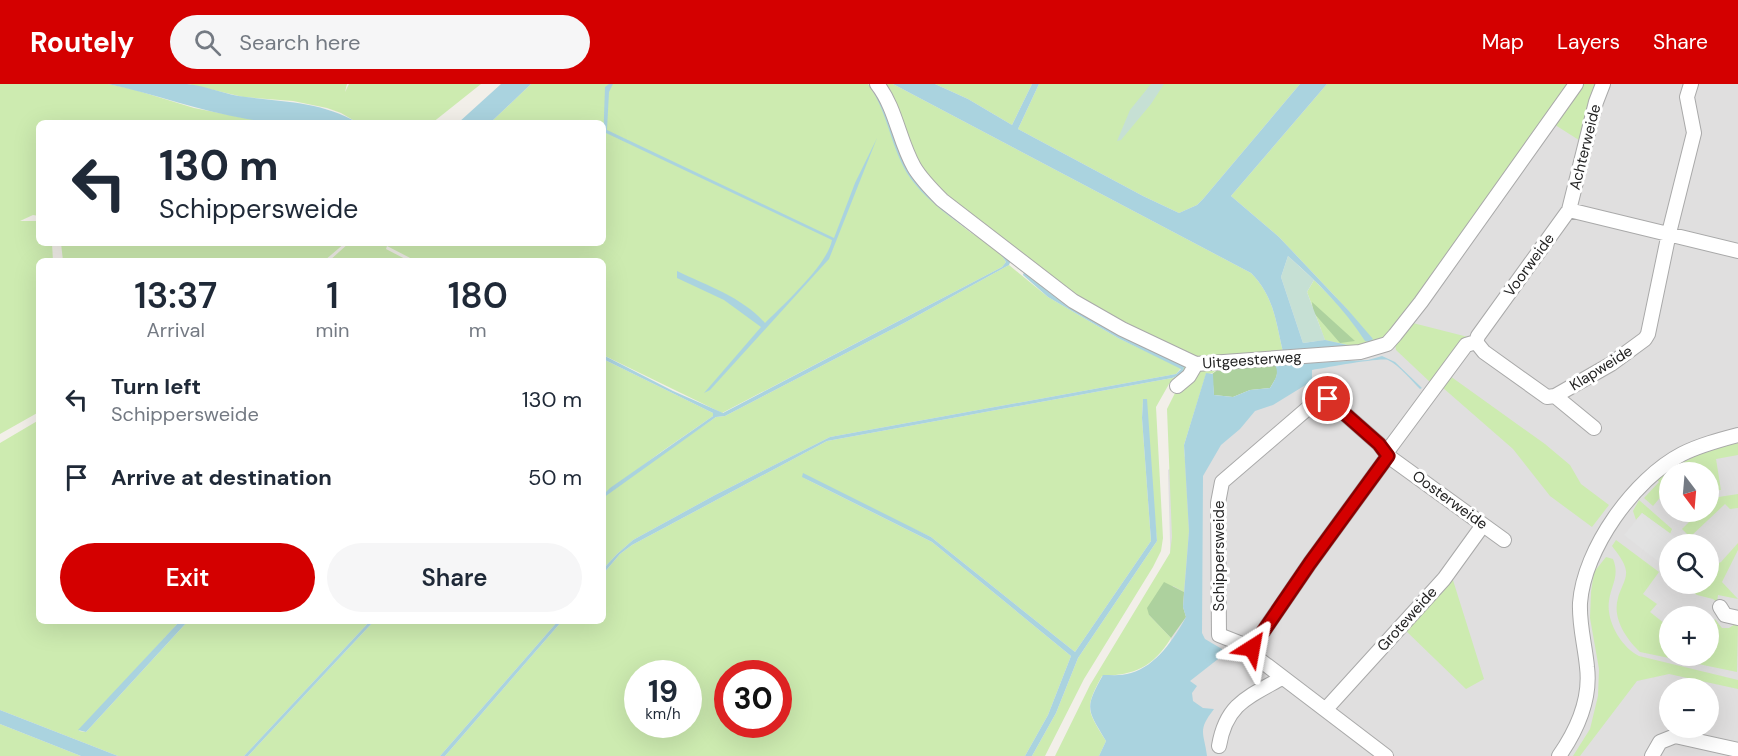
<!DOCTYPE html>
<meta charset="utf-8">
<style>
body{margin:0;font-family:"DM Sans",sans-serif;background:#f6f6f7;color:#1f2937;height:100vh;display:flex;flex-direction:column;font-size:22px;white-space:nowrap}
*{box-sizing:border-box;margin:0}
p{font-size:20px;color:#747a83}
.icon{flex:none;width:33px;height:33px;fill:none;stroke:currentColor;stroke-width:2;stroke-linecap:round;stroke-linejoin:round}
.map{position:relative;flex:1;overflow:hidden}
.drawer{position:absolute;left:36px;top:174px;width:570px;height:366px;display:flex;flex-direction:column;background:#fff;border-radius:9px;box-shadow:0 6px 24px #0002}
.drawer>*{flex:none}
.top-card{position:absolute;left:36px;top:36px;width:570px;height:126px;border-radius:9px;box-shadow:0 6px 24px #0002;background:#fff;color:#1f2937;overflow:hidden}
.needle{width:39px;rotate:164deg}
.tools{position:absolute;left:1659px;top:378px;display:grid;gap:12px}
.tools a{display:grid;place-items:center;width:60px;height:60px;border-radius:50%;background:#fff;box-shadow:0 6px 24px #0002;font-size:30px}
.speed{position:absolute;left:624px;top:576px;display:flex;gap:12px;font-size:30px;font-weight:700;text-align:center}
.speed>*{display:grid;place-content:center;width:78px;height:78px;border-radius:50%;background:#fff;box-shadow:0 6px 24px #0002;line-height:1}
.speed small{font-size:15px;font-weight:400}
.speed .limit{border:9px solid #d22;background:#fff;color:#111}
.pin{position:absolute;display:grid;place-items:center;width:51px;height:51px;color:#fff;margin:-26px;border:3px solid #fff;border-radius:50%;box-shadow:0 2px 6px #0007}
.me{position:absolute;width:66px;margin:-33px;rotate:34deg;stroke-linejoin:round;filter:drop-shadow(0 0 4px #0008)}
.turn{display:flex;align-items:center;gap:21px;height:126px;padding:0 24px;font-size:27px}
.turn .icon{width:78px;height:78px;stroke-width:2.5}
.turn b{display:block;font-size:42px;line-height:51px}
.eta{display:flex;justify-content:space-evenly;align-items:center;height:102px;text-align:center}
.eta b{font-size:36px;font-weight:600;line-height:42px}
.action{display:flex;gap:12px;margin-top:auto;padding:12px 24px}
.action a{flex:1;height:69px;border-radius:36px;background:#d40000;color:#fff;font-size:24px;font-weight:600;line-height:69px;text-align:center}
.action a+a{background:#f6f6f7;color:#1f2937}
ul{padding:0;list-style:none}
li{display:flex;align-items:center;gap:18px;height:78px;padding:0 24px}
li div{flex:1}
li b{display:block;font-size:22px}
li em{font-style:normal}
header{display:flex;align-items:center;gap:36px;box-sizing:border-box;height:84px;padding:0 30px;background:#d40000;color:#fff}
header strong{font-size:28px}
nav{display:flex;gap:33px;margin-inline-start:auto;font-size:21px}
.search{width:420px;height:54px;background:#f6f6f7;display:flex;align-items:center;gap:15px;box-sizing:border-box;padding:0 21px;border-radius:33px;color:#747a83;font-size:22px}
.map>svg:first-child{display:block}
.residential{fill:#e0dfdf;fill-rule:evenodd}
.grass{fill:#cdebb0;fill-rule:evenodd}
.forest{fill:#add19e}
.wetland{fill:#c6e0d4}
.parking{fill:#e2e2e2}
.water{fill:#aad3df}
.lines{fill:none;stroke-linecap:round;stroke-linejoin:round}
.minor-casing{stroke:#a9a9a9;stroke-width:16}
.minor{stroke:#fff;stroke-width:14}
.route-casing{stroke:#8a0000;stroke-width:15}
.route{stroke:#d40000;stroke-width:10}
.labels{text-anchor:middle;dominant-baseline:central;stroke-width:6;stroke-linejoin:round;paint-order:stroke}
.street-label{font-size:15px;fill:#222;stroke:#fff}
</style>
<header>
<strong>Routely</strong>
<div class="search"><svg class="icon" aria-label="search" viewBox="0 0 24 24"><circle cx="10" cy="10" r="6"/><path d="M15 15l6 6"/></svg>Search here</div>
<nav><a>Map</a><a>Layers</a><a>Share</a></nav>
</header>
<div class="map">
<svg width="1738" height="672" viewBox="0 0 1738 672">
<rect width="100%" height="100%" fill="#f2efe9"/>
<path class="residential" d="M1514 0H1738V672H1184L1166 648 1172 530 1168 386 1249 323 1307 273 1349 188ZM1670 388H1708V428H1670ZM1670 460H1708V500H1670ZM1670 532H1708V572H1670ZM1670 604H1708V644H1670Z"/>
<path class="grass" d="M0 0H108L132 5 194 24 245 34 279 39H39V132L33 131 20 137H39V159H52L53 177H39V328L0 350Z
M188 0H347L345 8 349 0H481L432 39H358L341 29 327 24 293 17 243 13Z
M531 0H868L880 19 908 90C924 113 948 131 970 148 982 156 999 165 1006 178L1002 183 722 329 603 271V177H416L387 162 386 165 409 177H329L349 159H603V39H490Z
M879 0H893L1251 189C1274 212 1276 238 1283 268L1205 274 1183 269 1071 212 928 98Z
M935 0H1032L1012 41 968 15Z
M1039 0H1300L1203 115 1197 121 1179 129 1143 112 1018 45Z
M1327 0H1572L1394 247 1375 261 1352 262 1325 256 1307 208 1314 196 1351 234 1365 257 1348 226 1279 153 1231 112Z
M1580 0H1598L1582 58 1552 39Z
M61 159H345L324 177H63Z
M1009 181 1048 213 1118 254 1181 284 1176 290 830 353 715 411 633 456 617 470 603 485V414L607 409 716 333 725 332 906 238Z
M1409 238 1468 253 1436 297 1431 299 1396 266 1395 260Z
M603 275 713 329V332L661 368 603 411Z
M1189 281 1178 297 1169 300 1156 323 1163 454 1161 467 1153 483 1084 595 1045 672H1032L1056 629 1078 574 1157 457 1143 315 1142 334 1151 457 1075 568 931 453 802 393 932 458 1071 572 1048 631 1025 672H445L562 537H603V490L620 470 632 461 827 357 1172 294 1178 292 1184 282ZM638 590H688V640H638ZM728 590H778V640H728Z
M1200 282 1217 283C1215 289 1212 290 1206 290L1184 361 1189 447 1184 508 1173 502 1149 531 1171 554C1153 583 1135 591 1102 592 1084 625 1087 626 1106 657L1099 672H1055L1090 601 1170 469 1172 453 1167 325 1176 307Z
M1450 292 1545 360 1570 381 1581 400 1609 421 1592 443 1550 412 1513 365 1442 303Z
M39 336V537H180L79 647 86 648 188 537H370L244 672H118L0 626V359Z
M1738 359V371L1716 375 1721 406 1710 407 1709 406 1708 388H1690L1686 385 1683 388H1670L1669 403 1653 422 1644 414 1659 398 1657 396C1682 376 1707 365 1738 359Z
M1738 410V424L1730 425 1725 420 1690 453 1682 445 1699 428H1708L1709 418 1712 414Z
M1639 416 1672 445 1670 450 1642 429 1636 436 1633 427Z
M1616 456 1659 488 1643 510 1657 520 1650 528 1669 543 1670 572H1708L1709 545 1715 535 1722 544H1729L1738 538 1737 588 1640 568C1626 555 1612 534 1618 514 1620 505 1627 496 1626 487 1625 478 1617 469 1612 462Z
M1738 459V466L1722 498 1738 515 1718 511 1717 518 1713 515 1697 511 1681 500H1708L1709 478 1712 482 1721 478Z
M1606 473 1613 475C1620 492 1611 501 1609 517 1606 537 1621 563 1639 572L1738 596V605L1669 590 1637 597 1580 672H1573L1590 645 1598 612 1599 585 1590 534 1591 508 1594 488Z
M1452 493 1484 595 1466 605 1404 545Z
M374 537H558L440 672H248Z
M0 640 81 672H0Z"/>
<path class="forest" d="M1312 218 1355 257 1340 259 1313 228Z
M1275 281 1278 286 1276 294 1270 304 1250 306 1233 313 1214 311 1212 290 1216 287Z
M1164 498 1184 508 1183 523 1186 533 1171 554 1149 531 1147 524Z"/>
<path class="wetland" d="M1151 0H1164L1151 20 1121 56 1117 57 1130 26Z
M1288 172 1314 196 1307 208 1325 256 1303 259 1281 193Z"/>
<path class="parking" d="M1642 429 1685 460H1670L1669 486 1624 451Z"/>
<path class="water" d="M108 0C134 0 161 0 187 0 207 2 226 11 246 13 285 18 323 18 358 39 321 39 284 41 247 35 199 27 155 10 108 0Z
M501 0H531L490 39H458Z
M609 0H613L609 8 607 46 834 154 855 99 877 54 829 175 710 306 704 309 761 243 724 216 677 194V187C708 202 742 213 765 239 783 221 828 180 832 156L606 49 603 60 605 3Z
M868 0C886 13 894 55 903 76 908 86 914 95 921 103L1011 176 1009 181 906 238 725 332 716 333 603 414V411L610 404 713 332V329L603 275V271L673 307 723 329 1002 183 1006 178C1000 166 982 157 971 148 952 134 930 119 915 100 891 72 890 30 868 0Z
M893 0H935L968 15 1012 41 1032 0H1039L1018 45 1143 112 1179 129 1197 121 1203 115 1300 0H1327L1231 112 1279 153 1348 226 1373 255 1369 258 1365 257C1344 224 1317 198 1288 172L1281 193 1303 259 1325 256 1352 262 1283 268C1276 238 1274 212 1251 189Z
M1024 188 1055 213 1109 246 1184 282C1184 289 1178 292 1172 294L827 357 632 461 620 470 603 490V485L617 470 633 456 715 411 830 353 1176 290 1181 285 1118 254 1048 213 1023 191Z
M1382 272 1395 278 1422 304 1420 305C1411 296 1400 282 1388 276 1382 273 1323 284 1312 286V297L1273 321 1255 327 1240 345 1221 361 1203 392 1202 549 1205 555 1227 568 1190 597 1197 602 1192 609 1193 617 1203 624 1214 625C1197 647 1204 648 1207 672H1099L1106 657C1087 625 1084 625 1103 591 1112 591 1122 592 1131 589 1156 582 1174 555 1186 533L1183 523 1189 447 1184 361 1206 289 1213 290 1214 311 1233 313 1250 306 1270 304C1274 297 1280 290 1275 281L1368 276Z
M1143 315H1147L1157 457 1078 574 1056 629 1032 672H1025L1048 631 1071 572 932 458 802 393 803 389 931 453 1075 568 1151 457 1142 334Z
M180 537H188L86 648 78 646Z
M370 537H374L248 672H244Z
M558 537H562L445 672H440Z
M0 626 118 672H81L0 640Z"/>
<g class="lines">
<defs>
<path id="minor" d="M877 0C896 24 899 57 914 83 921 95 932 106 942 116L1073 217 1122 245 1196 280 1360 268 1387 260 1395 251 1421 218 1576 0
M1603 0 1596 18 1569 126 1478 252 1476 258 1484 268 1547 313 1555 312 1611 280 1645 255 1648 250 1669 149 1694 49 1687 13 1691 0
M1569 126 1738 167
M1177 302 1189 292 1196 280
M1555 312 1594 344
M1386 369 1466 261 1476 258
M1720 523 1725 531 1738 534
M1252 564 1219 551 1218 419 1222 398 1315 318 1328 315 1379 360 1388 372
M1326 625 1444 495 1483 441
M1219 662C1226 620 1248 613 1282 594
M1386 672 1256 573 1252 564 1310 479 1388 372 1504 456
M1559 672C1577 646 1591 615 1587 583 1585 561 1579 541 1580 519 1584 465 1634 395 1682 370 1700 361 1719 356 1738 351
M1652 672 1660 658 1675 652 1738 666"/>
</defs>
<use href="#minor" class="minor-casing"/>
<use href="#minor" class="minor"/>
</g>
<g class="lines">
<defs>
<path id="route" d="M1252 564 1310 479 1388 372 1379 360 1328 315"/>
</defs>
<use href="#route" class="route-casing"/>
<use href="#route" class="route"/>
</g>
<g class="labels">
<g class="street-label">
<text transform="translate(1585 63) rotate(-76)">Achterweide</text>
<text transform="translate(1529 181) rotate(-54)">Voorweide</text>
<text transform="translate(1252 276) rotate(-4)">Uitgeesterweg</text>
<text transform="translate(1601 284) rotate(-32)">Klapweide</text>
<text transform="translate(1450 416) rotate(36)">Oosterweide</text>
<text transform="translate(1219 472) rotate(-90)">Schippersweide</text>
<text transform="translate(1407 535) rotate(-48)">Groteweide</text>
</g>
</g>
</svg>
<div class="tools">
<a><svg class="needle" viewBox="-14 -14 28 28"><path d="M0-13l5 13h-10z" fill="#e53935"/><path d="M0 13l5-13h-10z" fill="#747a83"/></svg></a>
<a><svg class="icon" aria-label="search" viewBox="0 0 24 24"><circle cx="10" cy="10" r="6"/><path d="M15 15l6 6"/></svg></a>
<a>+</a>
<a>−</a>
</div>
<div class="speed"><div>19<small>km/h</small></div><div class="limit">30</div></div>
<div class="pin" style="left:1328px;top:315px;background:#d93025"><svg class="icon" aria-label="arrive" viewBox="0 0 24 24"><path d="M6 21V4h12l-3 4 3 4H6"/></svg></div>
<svg class="me" style="left:1252px;top:564px" viewBox="-20 -20 40 40"><path d="M0-17L14 15 0 8-14 15z" fill="#d40000" stroke="#fff" stroke-width="4"/></svg>
<div class="top-card">
<div class="turn"><svg class="icon" aria-label="left" viewBox="0 0 24 24"><path d="M17 20v-9H6M10 6l-5 5 5 5"/></svg><div><b>130 m</b>Schippersweide</div></div>
</div>
<section class="drawer">
<div class="eta">
<div><b>13:37</b><p>Arrival</p></div>
<div><b>1</b><p>min</p></div>
<div><b>180</b><p>m</p></div>
</div>
<ul>
<li><svg class="icon" aria-label="left" viewBox="0 0 24 24"><path d="M17 20v-9H6M10 6l-5 5 5 5"/></svg><div><b>Turn left</b><p>Schippersweide</p></div><em>130 m</em></li>
<li><svg class="icon" aria-label="arrive" viewBox="0 0 24 24"><path d="M6 21V4h12l-3 4 3 4H6"/></svg><div><b>Arrive at destination</b></div><em>50 m</em></li>
</ul>
<div class="action"><a>Exit</a><a>Share</a></div>
</section>
</div>
